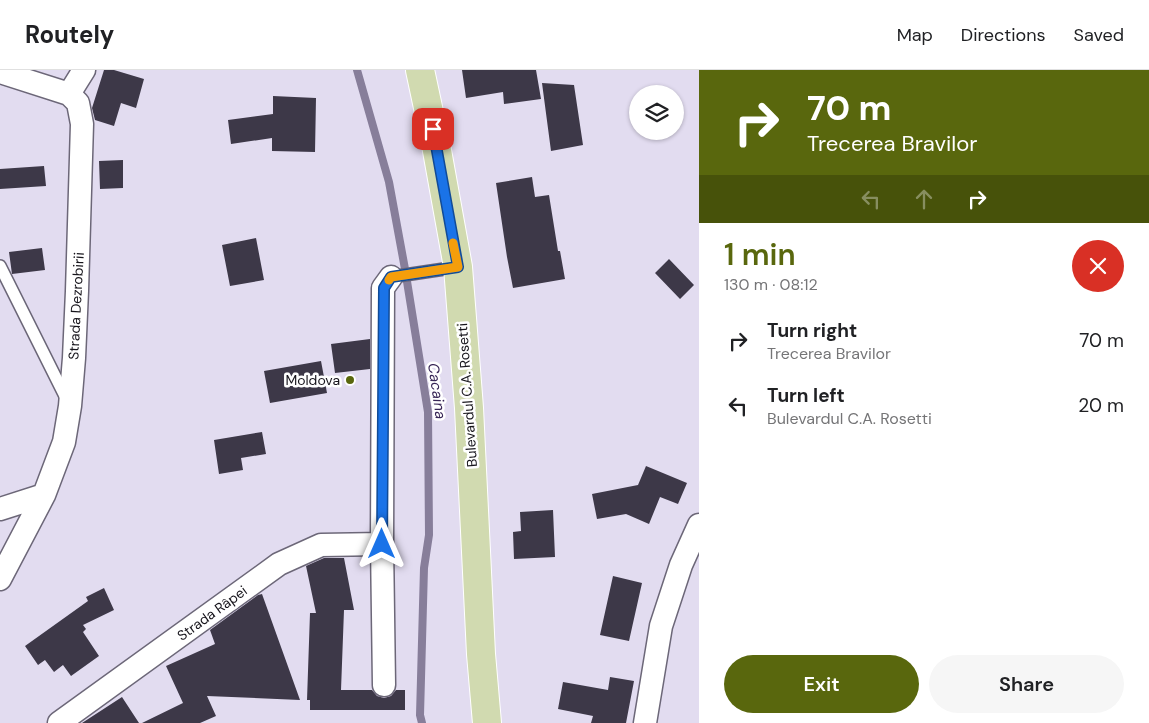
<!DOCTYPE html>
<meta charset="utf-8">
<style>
body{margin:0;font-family:"DM Sans",sans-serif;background:#f6f6f6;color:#202124;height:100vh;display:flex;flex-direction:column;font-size:19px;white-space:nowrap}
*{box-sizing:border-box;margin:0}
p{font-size:16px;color:#757577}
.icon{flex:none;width:28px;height:28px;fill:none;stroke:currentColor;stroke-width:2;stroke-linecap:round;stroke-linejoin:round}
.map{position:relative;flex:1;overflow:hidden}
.panel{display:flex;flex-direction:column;background:#fff;width:450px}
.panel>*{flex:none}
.top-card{background:#59670d;color:#fff;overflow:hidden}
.tools{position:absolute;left:629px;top:15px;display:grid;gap:10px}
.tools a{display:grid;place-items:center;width:55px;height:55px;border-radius:50%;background:#fff;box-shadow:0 1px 4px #0004;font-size:25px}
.pin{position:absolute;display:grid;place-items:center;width:42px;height:42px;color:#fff;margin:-21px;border-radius:10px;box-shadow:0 2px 8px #0006}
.me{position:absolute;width:55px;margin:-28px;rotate:0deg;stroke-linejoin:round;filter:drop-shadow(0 0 4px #0008)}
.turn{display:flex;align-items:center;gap:18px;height:105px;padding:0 25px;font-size:22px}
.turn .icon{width:65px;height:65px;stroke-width:2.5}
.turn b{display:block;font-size:35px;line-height:42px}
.lanes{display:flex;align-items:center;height:48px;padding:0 25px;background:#0003;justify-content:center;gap:25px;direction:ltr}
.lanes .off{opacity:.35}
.round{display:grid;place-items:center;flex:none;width:52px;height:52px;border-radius:26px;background:#f6f6f6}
.headline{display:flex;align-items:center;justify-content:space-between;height:85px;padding:0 25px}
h1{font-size:30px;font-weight:600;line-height:38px;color:#59670d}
.primary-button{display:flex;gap:10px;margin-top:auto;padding:10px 25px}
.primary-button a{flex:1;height:58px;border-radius:30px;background:#59670d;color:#fff;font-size:20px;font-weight:600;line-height:58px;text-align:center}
.primary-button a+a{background:#f6f6f6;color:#202124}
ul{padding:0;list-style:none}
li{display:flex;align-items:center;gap:15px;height:65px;padding:0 25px}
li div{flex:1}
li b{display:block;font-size:19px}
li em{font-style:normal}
header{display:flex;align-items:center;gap:30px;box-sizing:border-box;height:70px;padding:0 25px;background:#fff;border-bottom:1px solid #e0e0e0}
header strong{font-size:24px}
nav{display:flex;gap:28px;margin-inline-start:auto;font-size:18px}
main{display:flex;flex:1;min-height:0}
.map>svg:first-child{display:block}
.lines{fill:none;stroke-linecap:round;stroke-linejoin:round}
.stream{stroke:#877e9a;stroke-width:8}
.building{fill:#3d3848}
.service-casing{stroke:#6c6778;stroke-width:14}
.minor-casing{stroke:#6c6778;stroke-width:25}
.primary-casing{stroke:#fff;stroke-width:30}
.service{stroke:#fff;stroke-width:11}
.minor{stroke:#fff;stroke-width:22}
.primary{stroke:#d1dab0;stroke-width:28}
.route-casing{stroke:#114b97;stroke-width:12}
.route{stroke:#1a73e8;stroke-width:9}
.slow{stroke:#f59e0b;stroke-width:9}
.poi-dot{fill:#59670d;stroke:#fff;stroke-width:2}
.labels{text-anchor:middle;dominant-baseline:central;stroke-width:5;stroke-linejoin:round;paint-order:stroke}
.street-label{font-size:14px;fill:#16141b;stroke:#fff}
.poi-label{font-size:14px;fill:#16141b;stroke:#fff;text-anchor:end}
.water-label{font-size:15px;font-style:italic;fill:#382656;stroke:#fff}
</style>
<header>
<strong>Routely</strong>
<nav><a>Map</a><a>Directions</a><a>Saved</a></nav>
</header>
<main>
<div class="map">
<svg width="699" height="653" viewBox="0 0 699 653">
<rect width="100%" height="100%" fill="#e2dcf0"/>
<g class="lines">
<path class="stream" d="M357 0 389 112 405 199 428 342 429 465 424 498 420 645 422 653"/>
</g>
<path class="building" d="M104 0H114L144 9 136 38 121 33 114 56 95 50 92 38Z
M462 0H536L541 29 504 34 503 22 466 28Z
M542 13 574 15 583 75 551 81Z
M273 26 316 28 315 82 272 81V68L231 74 228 50 273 44Z
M123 90V118L100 119 99 91Z
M44 96 46 116 0 119V99Z
M532 107 535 127 549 125 558 181H560L565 209 513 218 507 187 496 113Z
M256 168 264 210 230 216 222 175Z
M42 178 45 200 12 204 9 182Z
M669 189 694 215 680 229 655 203Z
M370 269V299L335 303 331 274Z
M321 291 327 323 270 333 264 301Z
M262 362 266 384 241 388 243 400 219 404 214 370Z
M646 396 687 413 678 434 660 427 649 454 626 444 597 449 592 424 638 415Z
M553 440 555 487 514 489 513 462 521 461 520 442Z
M324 488H344L354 540H344L341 620H372L377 626 384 628 391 626 396 620H405V640H310V630H307L310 543H316L306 496Z
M613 506 642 513 629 571 600 565Z
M104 518 114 540 83 555 86 559 83 562 99 586 71 606 63 595 54 602 45 590 38 595 25 576 88 531 86 527Z
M262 524 300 630 207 626 216 646 200 653H142L183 633 166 596 215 574 210 560 258 525Z
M610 607 634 611 626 653H591L593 646 558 639 563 612 608 620Z
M122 627 139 653H82Z"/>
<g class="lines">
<defs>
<path id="service" d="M0 196 67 330
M391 207 458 197"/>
<path id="minor" d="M0 2 69 24 78 33 82 54 77 221 74 288 70 336 64 372 44 425 0 509
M69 24 84 0
M0 439 44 425
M384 615 382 474 383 218 391 207
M59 653 279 494 321 475 382 474
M645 653 661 556 681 495 699 455"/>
<path id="primary" d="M420 0 436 75 458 197 469 338 481 584 487 653"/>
</defs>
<use href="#service" class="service-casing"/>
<use href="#minor" class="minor-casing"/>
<use href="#primary" class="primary-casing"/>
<use href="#service" class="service"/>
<use href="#minor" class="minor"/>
<use href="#primary" class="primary"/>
</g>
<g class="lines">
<defs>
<path id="route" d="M382 474 384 218 391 207 458 197 433 59"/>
</defs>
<use href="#route" class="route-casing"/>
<use href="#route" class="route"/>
<path class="slow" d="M389 210 391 207 458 197 453 173"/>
</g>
<circle class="poi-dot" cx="350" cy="310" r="5"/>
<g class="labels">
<g class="street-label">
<text transform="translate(76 236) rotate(-87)">Strada Dezrobirii</text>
<text transform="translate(467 325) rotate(-94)">Bulevardul C.A. Rosetti</text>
<text transform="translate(212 543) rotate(-36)">Strada Râpei</text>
</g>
<g class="poi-label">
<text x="340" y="310">Moldova</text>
</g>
<g class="water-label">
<text transform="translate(437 321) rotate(82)">Cacaina</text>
</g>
</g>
</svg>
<div class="tools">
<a><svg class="icon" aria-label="layers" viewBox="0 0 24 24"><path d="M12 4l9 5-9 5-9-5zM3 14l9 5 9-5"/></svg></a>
</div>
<div class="pin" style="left:433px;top:59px;background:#d93025"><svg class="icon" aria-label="arrive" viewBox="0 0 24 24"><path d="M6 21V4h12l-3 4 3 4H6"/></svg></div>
<svg class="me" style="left:382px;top:474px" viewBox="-20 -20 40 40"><path d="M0-17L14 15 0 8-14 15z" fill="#1a73e8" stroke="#fff" stroke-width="4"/></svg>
</div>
<section class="panel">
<div class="top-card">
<div class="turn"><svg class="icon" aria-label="right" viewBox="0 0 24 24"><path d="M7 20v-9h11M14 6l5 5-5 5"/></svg><div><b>70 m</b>Trecerea Bravilor</div></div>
<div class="lanes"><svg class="icon off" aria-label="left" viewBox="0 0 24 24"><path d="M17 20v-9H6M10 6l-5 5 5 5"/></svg><svg class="icon off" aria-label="ahead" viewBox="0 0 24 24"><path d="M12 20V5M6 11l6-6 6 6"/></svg><svg class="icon" aria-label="right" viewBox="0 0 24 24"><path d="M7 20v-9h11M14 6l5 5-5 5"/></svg></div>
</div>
<div class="headline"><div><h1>1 min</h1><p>130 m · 08:12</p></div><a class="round" style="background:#d93025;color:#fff"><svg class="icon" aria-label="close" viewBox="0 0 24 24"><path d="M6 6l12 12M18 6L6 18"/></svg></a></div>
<ul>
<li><svg class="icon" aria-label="right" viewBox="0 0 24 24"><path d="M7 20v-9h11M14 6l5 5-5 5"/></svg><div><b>Turn right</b><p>Trecerea Bravilor</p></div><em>70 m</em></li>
<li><svg class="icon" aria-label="left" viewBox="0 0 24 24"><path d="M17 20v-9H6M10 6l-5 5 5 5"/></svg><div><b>Turn left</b><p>Bulevardul C.A. Rosetti</p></div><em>20 m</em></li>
</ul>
<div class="primary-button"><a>Exit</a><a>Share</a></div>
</section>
</main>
